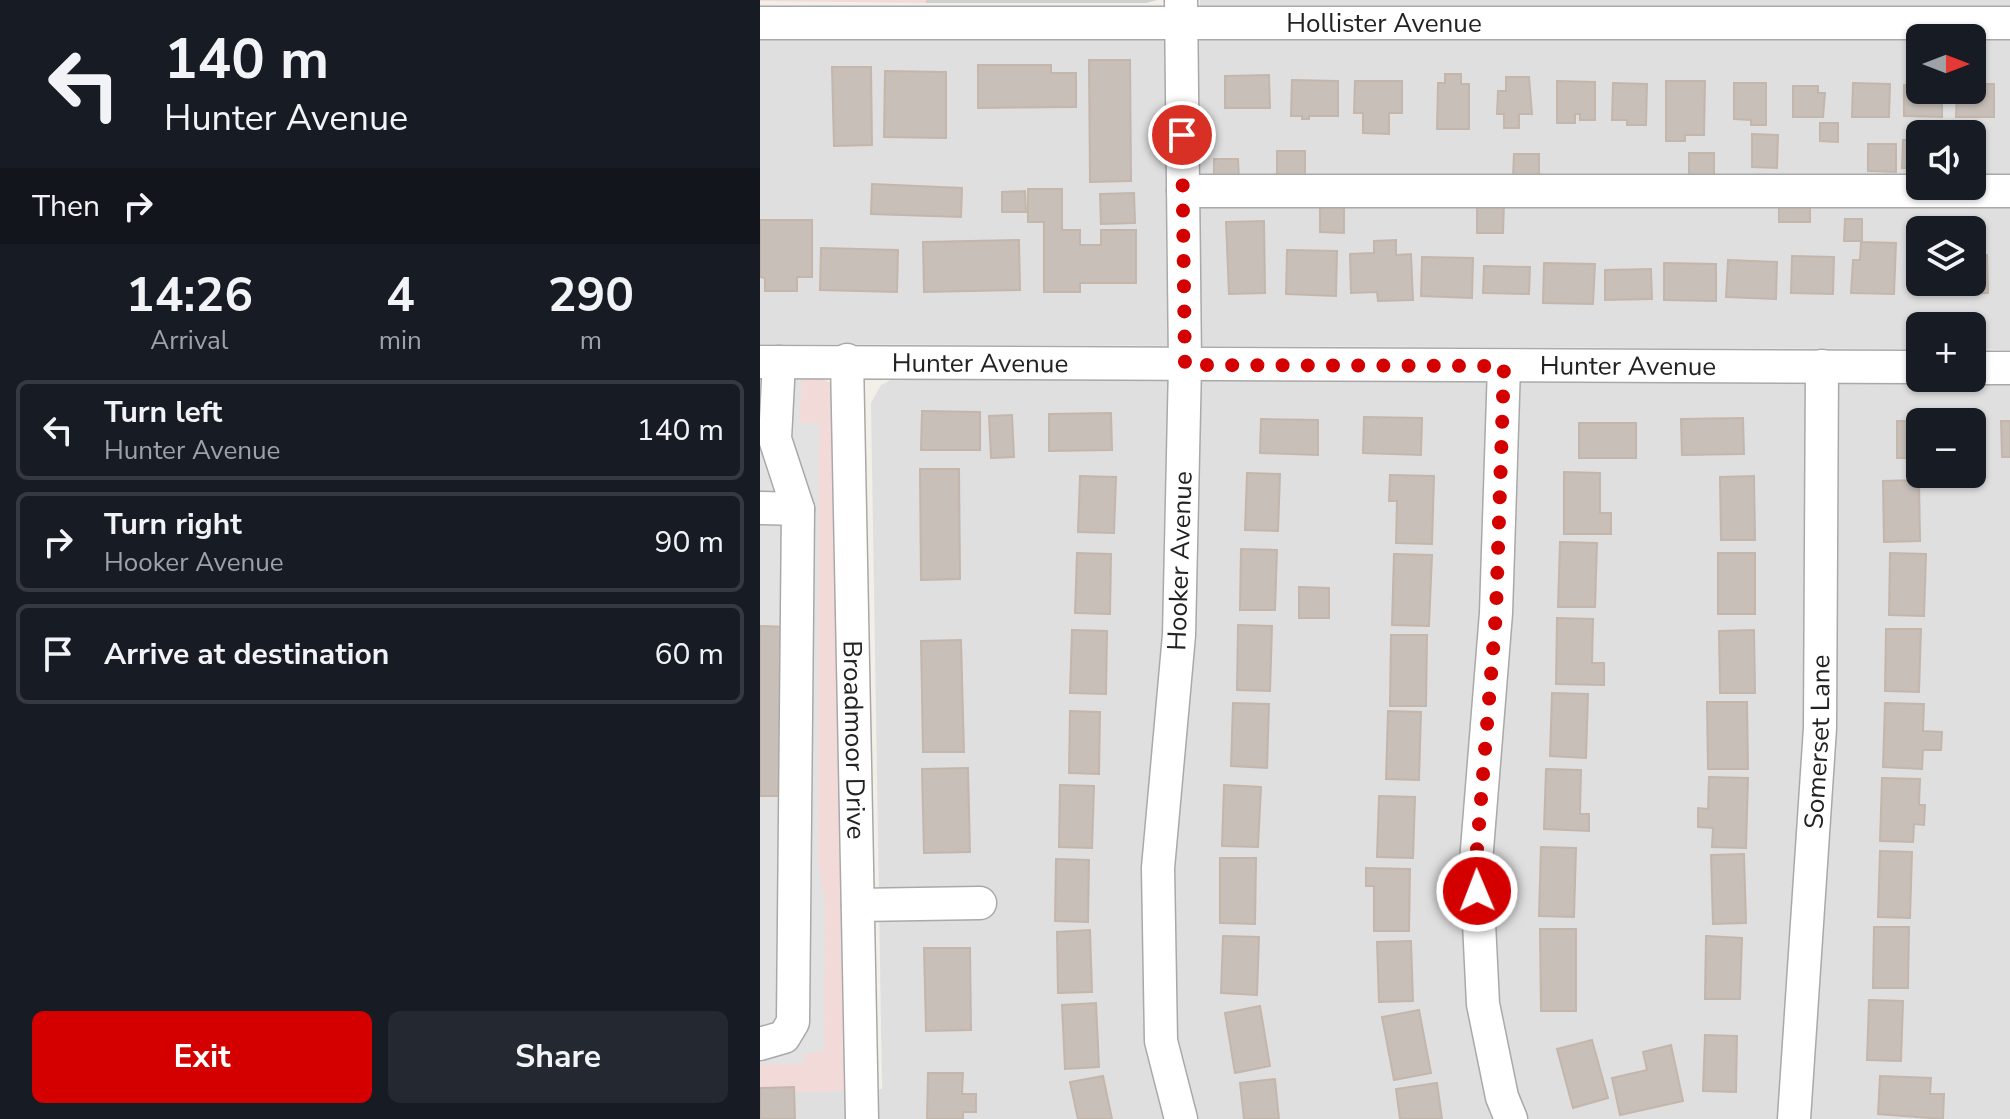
<!DOCTYPE html>
<meta charset="utf-8">
<style>
body{margin:0;font-family:"Nunito Sans",sans-serif;background:#242831;color:#f1f3f6;height:100vh;display:flex;flex-direction:column;font-size:30px;white-space:nowrap}
*{box-sizing:border-box;margin:0}
p{font-size:26px;color:#9ea1a6}
.icon{flex:none;width:44px;height:44px;fill:none;stroke:currentColor;stroke-width:2;stroke-linecap:round;stroke-linejoin:round}
.map{position:relative;flex:1;overflow:hidden}
.details{display:flex;flex-direction:column;background:#171b24;width:760px}
.details>*{flex:none}
.guide{background:#171b24;color:#f1f3f6;overflow:hidden}
.needle{width:52px;rotate:90deg}
.fabs{position:absolute;left:1146px;top:24px;display:grid;gap:16px}
.fabs a{display:grid;place-items:center;width:80px;height:80px;border-radius:12px;background:#171b24;box-shadow:0 2px 6px #0004;font-size:40px}
.pin{position:absolute;display:grid;place-items:center;width:68px;height:68px;color:#fff;margin:-34px;border:4px solid #fff;border-radius:50%;box-shadow:0 2px 8px #0007}
.me{position:absolute;width:88px;margin:-44px;rotate:359deg;stroke-linejoin:round;filter:drop-shadow(0 0 6px #0008)}
.turn{display:flex;align-items:center;gap:28px;height:168px;padding:0 32px;font-size:36px}
.turn .icon{width:104px;height:104px;stroke-width:2.5}
.turn b{display:block;font-size:56px;line-height:68px}
.then{display:flex;align-items:center;height:76px;padding:0 32px;background:#0003;gap:16px;font-size:30px}
.eta{display:flex;justify-content:space-evenly;align-items:center;height:136px;text-align:center}
.eta b{font-size:48px;font-weight:700;line-height:56px}
.action{display:flex;gap:16px;margin-top:auto;padding:16px 32px}
.action a{flex:1;height:92px;border-radius:12px;background:#d40000;color:#fff;font-size:32px;font-weight:700;line-height:92px;text-align:center}
.action a+a{background:#242831;color:#f1f3f6}
ul{padding:0;list-style:none}
li{display:flex;align-items:center;gap:24px;height:100px;margin:0 16px 12px;padding:0 16px;border:4px solid #363941;border-radius:12px}
li div{flex:1}
li b{display:block;font-size:30px}
li em{font-style:normal}
main{display:flex;flex:1;min-height:0}
.map>svg:first-child{display:block}
.residential{fill:#e0dfdf;fill-rule:evenodd}
.commercial{fill:#f2dad9}
.religious{fill:#d0d0d0}
.parking{fill:#e2e2e2}
.building{fill:#c7bfb8;stroke:#c4b6ab;stroke-width:2}
.lines{fill:none;stroke-linecap:round;stroke-linejoin:round}
.minor-casing{stroke:#a9a9a9;stroke-width:35}
.minor{stroke:#fff;stroke-width:32}
.route{stroke:#d40000;stroke-width:14;stroke-dasharray:0 25.2}
.labels{text-anchor:middle;dominant-baseline:central;stroke-width:6;stroke-linejoin:round;paint-order:stroke}
.street-label{font-size:26px;fill:#222;stroke:#fff}
</style>
<main>
<section class="details">
<div class="guide">
<div class="turn"><svg class="icon" aria-label="left" viewBox="0 0 24 24"><path d="M17 20v-9H6M10 6l-5 5 5 5"/></svg><div><b>140 m</b>Hunter Avenue</div></div>
<div class="then">Then<svg class="icon" aria-label="right" viewBox="0 0 24 24"><path d="M7 20v-9h11M14 6l5 5-5 5"/></svg></div>
</div>
<div class="eta">
<div><b>14:26</b><p>Arrival</p></div>
<div><b>4</b><p>min</p></div>
<div><b>290</b><p>m</p></div>
</div>
<ul>
<li><svg class="icon" aria-label="left" viewBox="0 0 24 24"><path d="M17 20v-9H6M10 6l-5 5 5 5"/></svg><div><b>Turn left</b><p>Hunter Avenue</p></div><em>140 m</em></li>
<li><svg class="icon" aria-label="right" viewBox="0 0 24 24"><path d="M7 20v-9h11M14 6l5 5-5 5"/></svg><div><b>Turn right</b><p>Hooker Avenue</p></div><em>90 m</em></li>
<li><svg class="icon" aria-label="arrive" viewBox="0 0 24 24"><path d="M6 21V4h12l-3 4 3 4H6"/></svg><div><b>Arrive at destination</b></div><em>60 m</em></li>
</ul>
<div class="action"><a>Exit</a><a>Share</a></div>
</section>
<div class="map">
<svg width="1250" height="1119" viewBox="0 0 1250 1119">
<rect width="100%" height="100%" fill="#f2efe9"/>
<path class="residential" d="M440 0H1250V350L1212 349V326H1160V349L0 344V34H440ZM1160 38H1212V90H1160ZM1160 134H1212V186H1160ZM1160 230H1212V282H1160Z
M138 376 1250 382V1119H0V1093L122 1089 111 403 121 385ZM1160 422H1212V474H1160Z"/>
<path class="commercial" d="M0 0H166V3L0 1Z
M60 377 72 384 83 875 84 1091 0 1093V378Z"/>
<path class="religious" d="M166 0H397L386 3H166Z"/>
<path class="parking" d="M47 377 42 381 39 417 42 423H59L58 862 65 904 64 1051 44 1054 43 1064H0V378Z"/>
<path class="building" d="M329 60H370L371 181 330 182Z
M218 65H291V73H316V107L218 108Z
M72 67H111L112 145 74 146Z
M125 71 186 72V138L124 137Z
M685 74H701V84H709V129H677L678 83H685Z
M509 75 510 108H465V76Z
M746 77H769L772 114H759V128H744V114H737L738 91H746Z
M532 80 578 81V116H549V119H542V116H531Z
M595 81H642V113H629V134L603 133V113H594Z
M797 81 835 82V120H820V114H815V123H797Z
M906 81H945L944 135H925V141H906Z
M853 83 887 84 886 125H867V120H852Z
M974 83H1006V125H991V120L974 119Z
M1093 83 1130 84 1129 117H1092Z
M1212 84H1234V117H1196L1197 90H1212Z
M1144 85H1160V90H1182V117L1144 116Z
M1033 86H1058V93H1065L1063 117H1033Z
M1060 123H1078V142L1060 141Z
M992 134 1018 135 1017 168 992 167Z
M1143 140H1160V168H1142Z
M1108 144H1136V172L1108 171Z
M517 151H545V178H517Z
M929 153H954V179H929Z
M754 154H779V176H753Z
M454 159H478L479 179H454Z
M112 184 202 188 201 217 111 214Z
M268 189H302V230H320V245H341V230H376V283H320V292H284V222H268Z
M265 191 266 212H242V192Z
M374 193 375 223 341 224 340 194Z
M717 202H744L743 233H717Z
M1019 202H1050V222H1019Z
M560 206H584V233L560 232Z
M1085 219H1102V241H1084Z
M0 220H52V277H37V291H5V278L0 277Z
M504 221 505 293 469 294 466 222Z
M259 240 260 290 164 292 163 242Z
M636 240V255L651 254 653 300 618 301 617 292 591 293 590 254 614 253V241Z
M1101 242 1136 243 1134 294 1091 293 1093 260H1100Z
M61 248 138 250 137 292 60 290Z
M527 250 577 251 576 296 526 294Z
M1212 255H1227L1228 293 1187 294 1186 282H1212Z
M1032 256 1074 257 1073 294 1031 293Z
M662 257 713 258 712 298 661 296Z
M968 260 1017 262 1016 299 966 297Z
M784 263 835 264 833 304 783 303Z
M904 263 956 264V301L904 300Z
M724 266 770 267 769 294 723 293Z
M891 269 892 299 845 300V270Z
M162 411 220 412V450H161Z
M351 413 352 450 289 451V414Z
M252 415 254 457 231 458 229 416Z
M604 417 662 418 661 455 603 453Z
M983 418 984 454 922 455 921 419Z
M501 419 558 420V455L500 453Z
M1137 421 1196 422H1160V458H1137Z
M1241 421H1250V457H1242Z
M819 423H876V458H819Z
M160 469H199L200 579 161 580Z
M804 472 840 473V513H851V534H804Z
M487 473 520 474 518 531 485 530Z
M630 475 674 476 672 544 636 543 637 501H629Z
M320 476 356 477 354 533 318 532Z
M994 476 995 540H961L960 477Z
M1159 480 1160 541 1124 542 1123 481Z
M800 542 837 543 835 607H798Z
M481 549 517 550 515 610H480Z
M317 553 351 554 350 614 315 613Z
M958 553H995V614H958Z
M1130 553 1166 554 1164 616 1129 615Z
M634 554 672 555 669 626 632 625Z
M539 587 569 588V618H539Z
M797 618 833 619 832 663H844V685L796 684Z
M478 625 512 626 510 691 477 690Z
M0 626 27 627 26 796H0Z
M1126 629H1161L1159 692 1125 691Z
M312 630 347 631 346 694 310 693Z
M994 630 995 693H960L959 631Z
M631 635H667L666 706H630Z
M201 640 204 752H163L161 641Z
M792 693 828 694 826 758 790 756Z
M947 702H987L988 769H948Z
M473 703 509 704 507 768 471 766Z
M1125 703 1164 704 1163 731 1182 732 1181 750H1163L1162 769 1123 767Z
M310 711 340 712 339 774 309 773Z
M628 711 661 712 659 780 626 779Z
M208 768 210 852 164 853 162 769Z
M786 769 821 770 820 814H829V831L784 829Z
M949 777 988 778 986 848 952 847 953 828 938 827V808L948 809Z
M1122 778 1160 779 1159 805H1165L1164 825 1154 824 1153 842 1120 841Z
M300 785 334 786 332 848 299 847Z
M464 785 501 787 498 847 462 846Z
M619 796 655 797 653 858 617 857Z
M781 847 816 848 814 917 779 916Z
M1120 851 1152 852 1150 918 1118 917Z
M984 854 986 923 953 924 951 855Z
M460 858H496L495 924 460 923Z
M296 859 329 860 328 922 295 921Z
M606 868 650 869 649 931H614V886H606Z
M1114 927H1149L1148 988H1113Z
M780 929H816V1011H781Z
M330 930 332 992 298 993 297 932Z
M463 936 499 937 497 995 461 993Z
M946 936 982 938 980 999H945Z
M651 941 653 1001 619 1002 617 942Z
M164 948H210L211 1030 166 1031Z
M1109 1000 1143 1001 1141 1061 1107 1060Z
M336 1003 339 1067 305 1069 302 1005Z
M500 1006 510 1066 475 1073 465 1013Z
M659 1010 671 1073 634 1080 622 1017Z
M945 1035 977 1036 976 1092 943 1091Z
M832 1040 848 1098 813 1108 797 1049Z
M911 1045 923 1101 860 1115 852 1078 887 1070 883 1052Z
M168 1073H203L202 1094H216V1112H203V1119H167Z
M343 1076 352 1119H318L310 1082Z
M1120 1076 1171 1078 1170 1094H1184L1183 1119 1118 1114Z
M515 1079 519 1119H484L480 1083Z
M677 1083 682 1119H640L636 1089Z
M34 1087 35 1119H0V1088Z"/>
<g class="lines">
<defs>
<g id="minor">
<path d="M421 0 425 365 419 635 398 868 401 1041 421 1119"/>
<path id="s1" d="M0 23H1250"/>
<path d="M423 191H1250"/>
<path id="s2" d="M87 360 102 1119"/>
<path id="s3" d="M0 362 1160 367"/>
<path d="M744 366 736 613 716 862 723 1004 742 1097 751 1119"/>
<path d="M1212 368H1250"/>
<path d="M0 508 38 509"/>
<path d="M98 905 220 903"/>
<path d="M0 1044 24 1037 33 1022 38 509 15 439 19 362"/>
<path id="s4" d="M1034 1119 1060 728 1062 366"/>
</g>
</defs>
<use href="#minor" class="minor-casing"/>
<use href="#minor" class="minor"/>
</g>
<g class="lines">
<path class="route" d="M422 135 425 365 744 366 736 613 716 862 717 891"/>
</g>
<g class="labels">
<g class="street-label">
<text stroke="none"><textPath href="#s1" startOffset="624">Hollister Avenue</textPath></text>
<text stroke="none"><textPath href="#s3" startOffset="220">Hunter Avenue</textPath></text>
<text stroke="none"><textPath href="#s3" startOffset="868">Hunter Avenue</textPath></text>
<text transform="translate(420 561) rotate(-88)">Hooker Avenue</text>
<text stroke="none"><textPath href="#s2" startOffset="380">Broadmoor Drive</textPath></text>
<text stroke="none"><textPath href="#s4" startOffset="378">Somerset Lane</textPath></text>
</g>
</g>
</svg>
<div class="fabs">
<a><svg class="needle" viewBox="-14 -14 28 28"><path d="M0-13l5 13h-10z" fill="#e53935"/><path d="M0 13l5-13h-10z" fill="#9ea1a6"/></svg></a>
<a><svg class="icon" aria-label="sound" viewBox="0 0 24 24"><path d="M4 9h4l5-4v14l-5-4H4zM17 9q2 3 0 6"/></svg></a>
<a><svg class="icon" aria-label="layers" viewBox="0 0 24 24"><path d="M12 4l9 5-9 5-9-5zM3 14l9 5 9-5"/></svg></a>
<a>+</a>
<a>−</a>
</div>
<div class="pin" style="left:422px;top:135px;background:#d93025"><svg class="icon" aria-label="arrive" viewBox="0 0 24 24"><path d="M6 21V4h12l-3 4 3 4H6"/></svg></div>
<svg class="me" style="left:717px;top:891px" viewBox="-20 -20 40 40"><circle r="17" fill="#d40000" stroke="#fff" stroke-width="3"/><path d="M0-11L8 9 0 5-8 9z" fill="#fff"/></svg>
</div>
</main>
